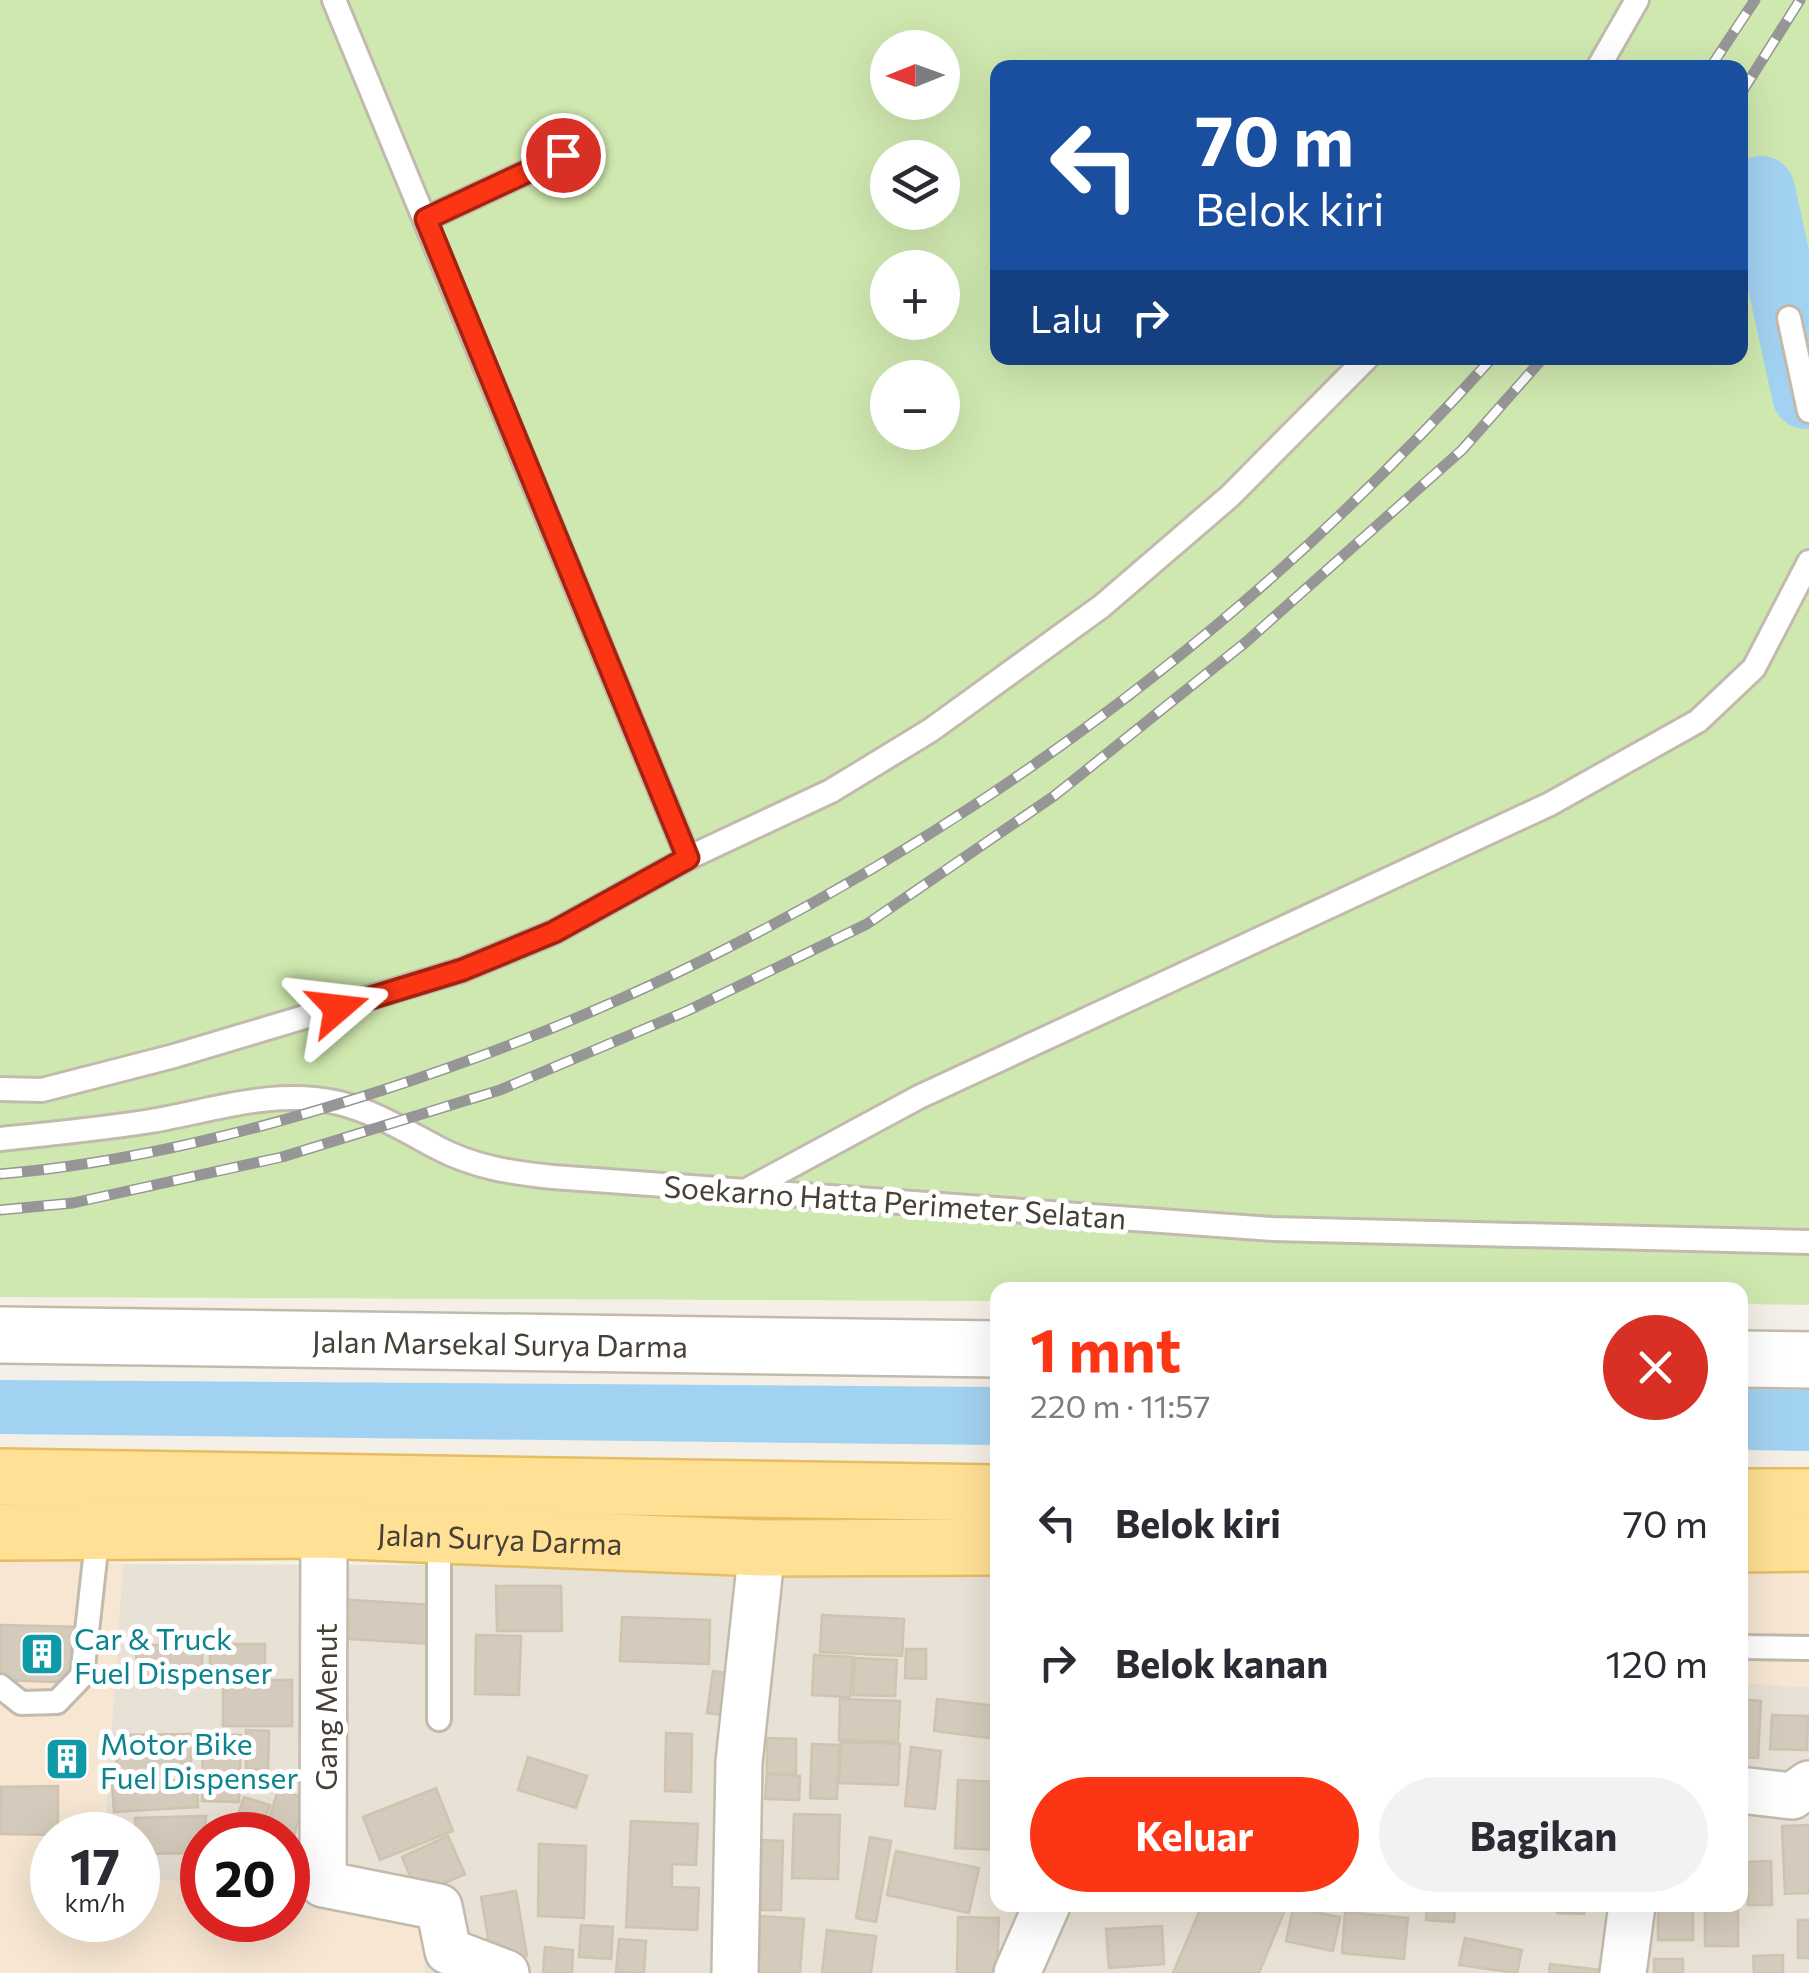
<!DOCTYPE html>
<html lang="id">
<meta charset="utf-8">
<style>
body{margin:0;font-family:Commissioner,sans-serif;background:#f2f2f3;color:#2b2b33;height:100vh;display:flex;flex-direction:column;font-size:38px;white-space:nowrap}
*{box-sizing:border-box;margin:0}
p{font-size:32px;color:#7c7c81}
.icon{flex:none;width:55px;height:55px;fill:none;stroke:currentColor;stroke-width:2;stroke-linecap:round;stroke-linejoin:round}
.map{position:relative;flex:1;overflow:hidden}
.side{position:absolute;left:990px;top:1282px;width:758px;height:630px;display:flex;flex-direction:column;background:#fff;border-radius:20px;box-shadow:0 10px 40px #0002}
.side>*{flex:none}
.banner{position:absolute;left:990px;top:60px;width:758px;height:305px;border-radius:20px;box-shadow:0 10px 40px #0002;background:#1a4fa0;color:#fff;overflow:hidden}
.needle{width:65px;rotate:269deg}
.tools{position:absolute;left:870px;top:30px;display:grid;gap:20px}
.tools a{display:grid;place-items:center;width:90px;height:90px;border-radius:50%;background:#fff;box-shadow:0 10px 40px #0002;font-size:50px}
.speed{position:absolute;left:30px;top:1812px;display:flex;gap:20px;font-size:50px;font-weight:700;text-align:center}
.speed>*{display:grid;place-content:center;width:130px;height:130px;border-radius:50%;background:#fff;box-shadow:0 10px 40px #0002;line-height:1}
.speed small{font-size:25px;font-weight:400}
.speed .limit{border:15px solid #d22;background:#fff;color:#111}
.pin{position:absolute;display:grid;place-items:center;width:85px;height:85px;color:#fff;margin:-42px;border:5px solid #fff;border-radius:50%;box-shadow:0 2px 10px #0007}
.me{position:absolute;width:110px;margin:-55px;rotate:73deg;stroke-linejoin:round;filter:drop-shadow(0 0 8px #0008)}
.turn{display:flex;align-items:center;gap:35px;height:210px;padding:0 40px;font-size:45px}
.turn .icon{width:130px;height:130px;stroke-width:2.5}
.turn b{display:block;font-size:70px;line-height:85px}
.then{display:flex;align-items:center;height:95px;padding:0 40px;background:#0003;gap:20px;font-size:38px}
.round{display:grid;place-items:center;flex:none;width:105px;height:105px;border-radius:52px;background:#f2f2f3}
.headline{display:flex;align-items:center;justify-content:space-between;height:170px;padding:0 40px}
h1{font-size:60px;font-weight:700;line-height:75px;color:#fc3615}
.button{display:flex;gap:20px;margin-top:auto;padding:20px 40px}
.button a{flex:1;height:115px;border-radius:60px;background:#fc3615;color:#fff;font-size:40px;font-weight:700;line-height:115px;text-align:center}
.button a+a{background:#f2f2f3;color:#2b2b33}
ul{padding:0;list-style:none}
li{display:flex;align-items:center;gap:30px;height:140px;padding:0 40px}
li div{flex:1}
li b{display:block;font-size:38px}
li em{font-style:normal}
.map>svg:first-child{display:block}
.residential{fill:#e8e1d5}
.commercial{fill:#f6e6d2}
.green{fill:#cfe8af;fill-rule:evenodd}
.water{fill:#a2d2f1}
.lines{fill:none;stroke-linecap:round;stroke-linejoin:round}
.river{stroke:#a2d2f1;stroke-width:68}
.building{fill:#d5cbbc;stroke:#d0c3af;stroke-width:2.5}
.service-casing{stroke:#c2baac;stroke-width:28}
.minor-casing{stroke:#c2baac;stroke-width:50}
.tertiary-casing{stroke:#c2baac;stroke-width:60}
.primary-casing{stroke:#e5bd63;stroke-width:60}
.service{stroke:#fff;stroke-width:22}
.minor{stroke:#fff;stroke-width:45}
.tertiary{stroke:#fff;stroke-width:55}
.primary{stroke:#ffe094;stroke-width:55}
.rail-casing{stroke:#969696;stroke-width:11}
.rail{stroke:#fff;stroke-width:8;stroke-dasharray:22;stroke-linecap:butt}
.route-casing{stroke:#a4230e;stroke-width:25}
.route{stroke:#fc3615;stroke-width:18}
.labels{text-anchor:middle;dominant-baseline:central;stroke-width:10;stroke-linejoin:round;paint-order:stroke}
.street-label{font-size:30px;fill:#474036;stroke:#fff}
.culture-label{font-size:30px;fill:#0d838f;stroke:#fff;text-anchor:start}
</style>
<div class="map">
<svg width="1809" height="1973" viewBox="0 0 1809 1973">
<rect width="100%" height="100%" fill="#f4f0e7"/>
<path class="residential" d="M123 1564 997 1567 998 1905H1740V1683L1809 1687V1973H425L420 1898 288 1889V1835H202V1883L138 1878V1835H104Z"/>
<path class="commercial" d="M0 1553 123 1564 104 1835H52V1920H138V1878L202 1883V1920H288V1889L420 1897 425 1973H0Z
M1740 1571 1809 1572V1687L1740 1683Z"/>
<path class="green" d="M0 0H1809V1305L1740 1304V1290H998L997 1301 0 1297ZM888 48H942V102H888ZM998 68H1740V358H998ZM888 158H942V212H888ZM888 268H942V322H888ZM888 378H942V432H888Z"/>
<path class="water" d="M0 1380 997 1387V1445L0 1434Z
M1740 1389 1809 1390V1451L1740 1450Z"/>
<g class="lines">
<path class="river" d="M1761 190 1806 395"/>
</g>
<path class="building" d="M496 1586H561L562 1631H497Z
M335 1599 434 1605 432 1644 333 1638Z
M822 1615 904 1619 902 1656 820 1652Z
M622 1617 710 1620 709 1664 620 1661Z
M0 1625 85 1627 84 1683 0 1680Z
M476 1635 521 1636 519 1695 475 1694Z
M210 1644H265V1676L210 1677Z
M136 1645H202V1679H137Z
M906 1649H926V1679L905 1678Z
M814 1655 853 1657 850 1697 812 1695Z
M855 1658 897 1660 895 1696 853 1695Z
M713 1671 735 1674 730 1716 707 1713Z
M223 1680H292V1726H223Z
M840 1699 900 1701 898 1742 839 1740Z
M937 1699 998 1706V1739L934 1731Z
M1740 1699 1761 1701 1758 1758 1740 1757Z
M1772 1715 1808 1716 1807 1750 1770 1749Z
M246 1730 269 1731 268 1770 246 1769Z
M666 1733 692 1734 691 1792 665 1791Z
M191 1734V1772L117 1774 116 1735Z
M203 1734 241 1735 239 1802 202 1801Z
M767 1738 796 1739V1774H767Z
M841 1742 900 1744 898 1785 839 1783Z
M812 1744 839 1745 837 1799 810 1798Z
M911 1747 941 1751 935 1809 905 1806Z
M84 1751V1765H50L49 1752Z
M528 1757 587 1776 576 1808 518 1790Z
M767 1774 800 1776 799 1800 765 1799Z
M197 1779 198 1807 114 1812 112 1784Z
M958 1780 998 1782V1850L955 1848Z
M58 1786V1835L0 1834 1 1787Z
M436 1788 453 1831 380 1860 363 1817Z
M278 1790 305 1798 288 1857V1835H264Z
M244 1797 270 1805 260 1835H231Z
M794 1814 840 1815 838 1879 792 1878Z
M206 1816 202 1853 138 1854 135 1818Z
M631 1821 698 1824 696 1865 672 1864V1887L699 1888 697 1930 626 1927Z
M1809 1825V1893L1785 1894 1782 1826Z
M448 1836 465 1874 418 1895 402 1857Z
M870 1837 891 1841 876 1922 856 1918Z
M762 1840 783 1841 781 1910H760Z
M539 1844 586 1846 584 1918 538 1916Z
M896 1851 979 1868 969 1913 887 1895Z
M1771 1861 1772 1905H1748L1747 1862Z
M516 1891 527 1956 492 1962 481 1897Z
M1202 1905H1275L1285 1910 1259 1973H1173Z
M1427 1905H1455L1454 1922 1426 1920Z
M1557 1905H1585L1584 1914 1557 1913Z
M1705 1905H1738V1946H1705Z
M1293 1908 1340 1917 1333 1951 1286 1941Z
M1658 1911H1693V1940H1658Z
M1345 1912 1408 1918 1404 1959 1342 1953Z
M742 1915 804 1919 800 1973H738Z
M958 1917 999 1918 997 1973H957Z
M1798 1920H1809V1958H1798Z
M581 1925 613 1927 611 1959 579 1957Z
M1162 1926 1164 1964 1109 1968 1106 1929Z
M827 1930 876 1936 871 1973H822Z
M1465 1938 1522 1950 1517 1973 1459 1965Z
M619 1939 646 1941 644 1973 616 1972Z
M545 1947 573 1950 572 1973H543Z
M1783 1955V1973H1754L1753 1956Z
M1654 1959H1683V1973H1654Z
M1550 1964 1602 1970 1601 1973H1549Z"/>
<g class="lines">
<defs>
<path id="service" d="M334 0 688 858
M1598 68 1637 0
M426 219 563 155
M1789 318 1809 411
M0 1089 42 1090 174 1056 462 970 554 932 688 858 831 791 931 730 1102 606 1230 496 1367 358
M0 1139C50 1134 101 1129 151 1121 215 1110 275 1088 339 1103 375 1112 404 1130 436 1147 473 1167 512 1173 553 1177L1273 1229 1809 1242
M745 1191 919 1097 1550 804 1698 721 1754 668 1809 562
M439 1536V1719
M1740 1647 1809 1648
M0 1686 21 1703 57 1702 82 1676 98 1532"/>
<path id="minor" d="M324 1530 323 1884 439 1907 448 1951 506 1973
M1740 1790 1792 1796 1809 1784
M735 1973 739 1762 762 1548
M1017 1973 1047 1905
M1623 1973 1632 1905"/>
<g id="tertiary">
<path id="s1" d="M0 1335 998 1349"/>
<path d="M1740 1359 1809 1360"/>
</g>
<g id="primary">
<path d="M0 1477 998 1493"/>
<path d="M1740 1497H1809"/>
<path id="s2" d="M0 1532 324 1530 762 1548 998 1547"/>
<path d="M1740 1544 1809 1543"/>
</g>
</defs>
<use href="#service" class="service-casing"/>
<use href="#minor" class="minor-casing"/>
<use href="#tertiary" class="tertiary-casing"/>
<use href="#primary" class="primary-casing"/>
<use href="#service" class="service"/>
<use href="#minor" class="minor"/>
<use href="#tertiary" class="tertiary"/>
<use href="#primary" class="primary"/>
<defs>
<path id="rail" d="M1710 68 1755 0
M1740 95 1800 0
M0 1174C131 1163 258 1130 383 1090 810 952 1194 692 1492 358
M0 1210 73 1203 282 1157 500 1090 687 1011 867 924 1054 796 1246 642 1462 450 1543 358"/>
</defs>
<use href="#rail" class="rail-casing"/>
<use href="#rail" class="rail"/>
</g>
<g class="lines">
<defs>
<path id="route" d="M338 1008 462 970 554 932 688 858 426 219 563 155"/>
</defs>
<use href="#route" class="route-casing"/>
<use href="#route" class="route"/>
</g>
<defs>
<symbol id="building-square" viewBox="-11 -11 22 22"><rect x="-9" y="-9" width="18" height="18" rx="4" fill="#0f9aa8" stroke="#fff"/><path d="M-4-6H4V6H1V3H-1V6H-4ZM-2.5-4.3h1.7v1.8h-1.7ZM.8-4.3h1.7v1.8H.8ZM-2.5-1h1.7V.8h-1.7ZM.8-1h1.7V.8H.8Z" fill="#fff"/></symbol>
</defs>
<g fill-rule="evenodd">
<use href="#building-square" x="17" y="1629" width="50" height="50"/>
<use href="#building-square" x="42" y="1734" width="50" height="50"/>
</g>
<g class="labels">
<g class="street-label">
<text transform="translate(895 1201) rotate(4)">Soekarno Hatta Perimeter Selatan</text>
<text stroke="none"><textPath href="#s1" startOffset="500">Jalan Marsekal Surya Darma</textPath></text>
<text stroke="none"><textPath href="#s2" startOffset="500">Jalan Surya Darma</textPath></text>
<text transform="translate(324 1707) rotate(-90)">Gang Menut</text>
</g>
<g class="culture-label">
<text x="74" y="1637">Car &amp; Truck<tspan x="74" dy="34">Fuel Dispenser</tspan></text>
<text x="100" y="1742">Motor Bike<tspan x="100" dy="34">Fuel Dispenser</tspan></text>
</g>
</g>
</svg>
<div class="tools">
<a><svg class="needle" viewBox="-14 -14 28 28"><path d="M0-13l5 13h-10z" fill="#e53935"/><path d="M0 13l5-13h-10z" fill="#7c7c81"/></svg></a>
<a><svg class="icon" aria-label="layers" viewBox="0 0 24 24"><path d="M12 4l9 5-9 5-9-5zM3 14l9 5 9-5"/></svg></a>
<a>+</a>
<a>−</a>
</div>
<div class="speed"><div>17<small>km/h</small></div><div class="limit">20</div></div>
<div class="pin" style="left:563px;top:155px;background:#d93025"><svg class="icon" aria-label="arrive" viewBox="0 0 24 24"><path d="M6 21V4h12l-3 4 3 4H6"/></svg></div>
<svg class="me" style="left:338px;top:1008px" viewBox="-20 -20 40 40"><path d="M0-17L14 15 0 8-14 15z" fill="#fc3615" stroke="#fff" stroke-width="4"/></svg>
<div class="banner">
<div class="turn"><svg class="icon" aria-label="left" viewBox="0 0 24 24"><path d="M17 20v-9H6M10 6l-5 5 5 5"/></svg><div><b>70 m</b>Belok kiri</div></div>
<div class="then">Lalu<svg class="icon" aria-label="right" viewBox="0 0 24 24"><path d="M7 20v-9h11M14 6l5 5-5 5"/></svg></div>
</div>
<section class="side">
<div class="headline"><div><h1>1 mnt</h1><p>220 m · 11:57</p></div><a class="round" style="background:#d93025;color:#fff"><svg class="icon" aria-label="close" viewBox="0 0 24 24"><path d="M6 6l12 12M18 6L6 18"/></svg></a></div>
<ul>
<li><svg class="icon" aria-label="left" viewBox="0 0 24 24"><path d="M17 20v-9H6M10 6l-5 5 5 5"/></svg><div><b>Belok kiri</b></div><em>70 m</em></li>
<li><svg class="icon" aria-label="right" viewBox="0 0 24 24"><path d="M7 20v-9h11M14 6l5 5-5 5"/></svg><div><b>Belok kanan</b></div><em>120 m</em></li>
</ul>
<div class="button"><a>Keluar</a><a>Bagikan</a></div>
</section>
</div>
